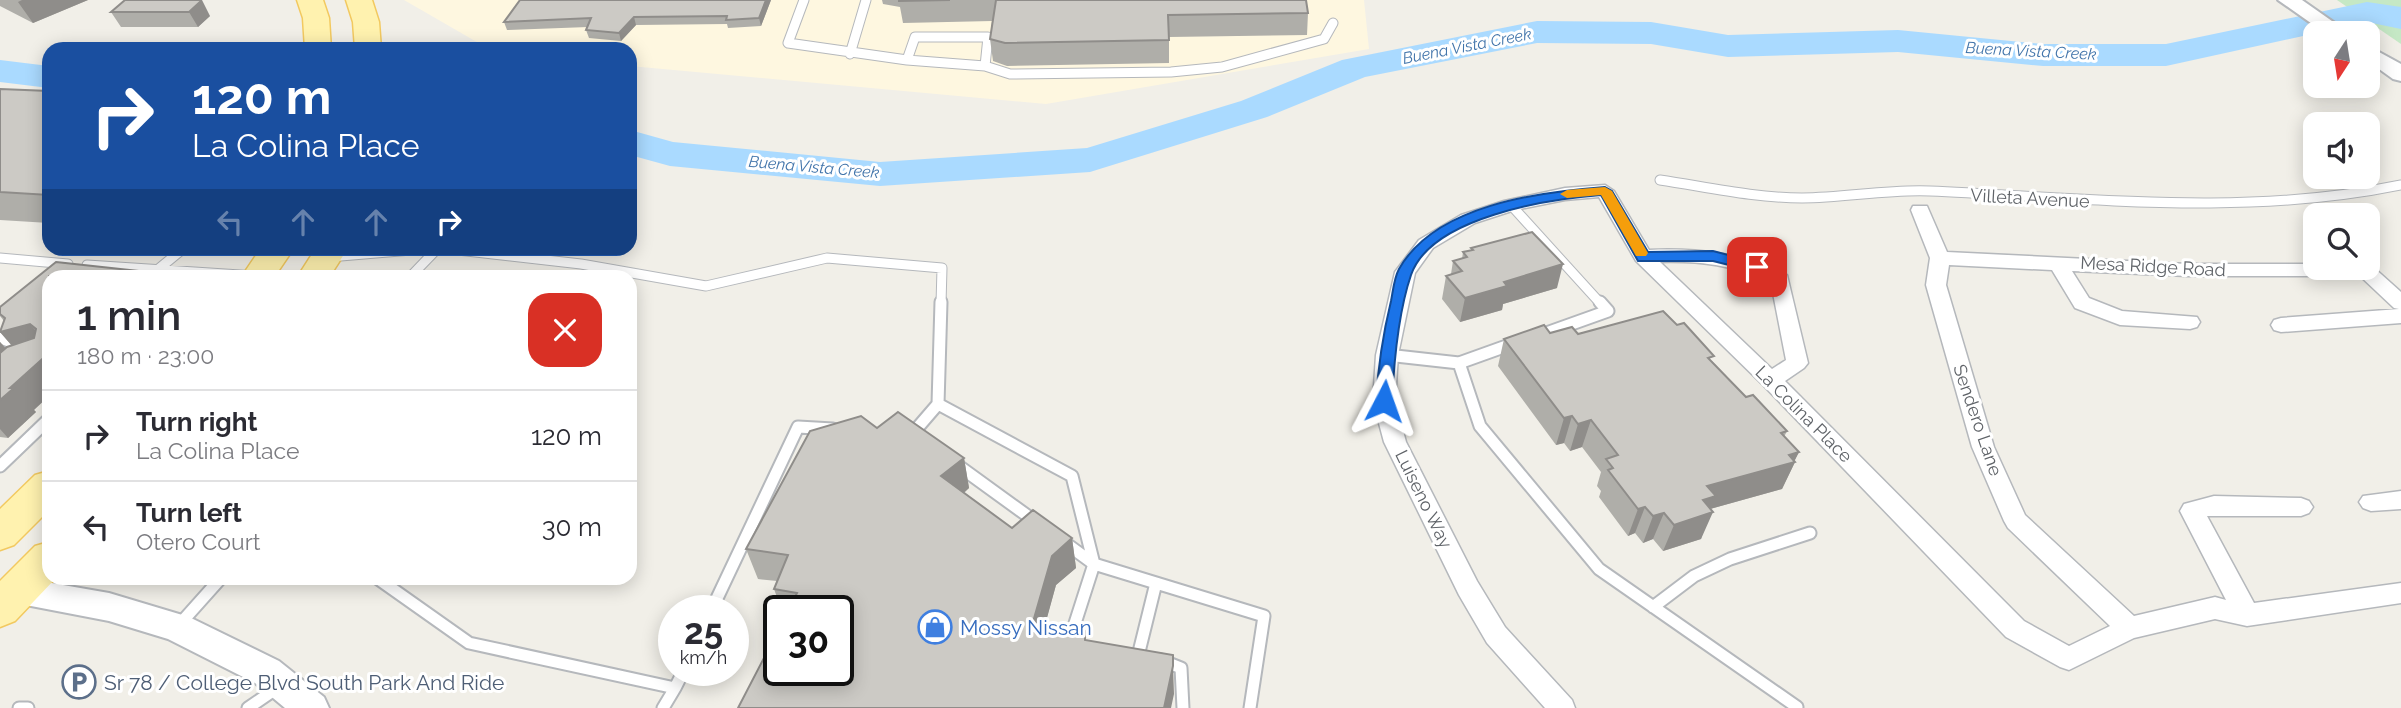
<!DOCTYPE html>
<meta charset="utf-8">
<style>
body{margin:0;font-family:Raleway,sans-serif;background:#f2f2f3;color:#2b2b33;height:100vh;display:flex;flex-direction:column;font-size:26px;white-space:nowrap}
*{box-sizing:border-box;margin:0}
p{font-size:23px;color:#7c7c81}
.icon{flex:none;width:38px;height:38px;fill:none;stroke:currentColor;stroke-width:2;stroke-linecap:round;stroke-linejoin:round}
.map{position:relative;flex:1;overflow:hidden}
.drawer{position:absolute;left:42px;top:270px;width:595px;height:315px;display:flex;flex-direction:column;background:#fff;border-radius:21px;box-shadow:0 4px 18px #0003}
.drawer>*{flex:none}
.top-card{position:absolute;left:42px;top:42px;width:595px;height:214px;border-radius:21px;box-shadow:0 4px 18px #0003;background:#1a4fa0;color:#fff;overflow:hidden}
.needle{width:46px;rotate:192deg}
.buttons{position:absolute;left:2303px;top:21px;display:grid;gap:14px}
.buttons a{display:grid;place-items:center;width:77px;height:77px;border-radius:14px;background:#fff;box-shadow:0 4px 18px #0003;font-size:35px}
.speed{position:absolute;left:658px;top:595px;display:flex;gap:14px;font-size:35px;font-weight:700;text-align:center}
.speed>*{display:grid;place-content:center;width:91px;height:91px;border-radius:50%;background:#fff;box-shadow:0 4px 18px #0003;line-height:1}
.speed small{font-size:18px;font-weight:400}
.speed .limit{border:4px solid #111;border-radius:10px;background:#fff;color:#111}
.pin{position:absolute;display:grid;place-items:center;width:60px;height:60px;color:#fff;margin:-30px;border-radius:14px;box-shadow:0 4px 10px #0006}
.me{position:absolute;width:77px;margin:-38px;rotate:4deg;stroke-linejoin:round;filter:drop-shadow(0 0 5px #0008)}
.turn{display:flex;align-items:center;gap:24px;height:147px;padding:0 35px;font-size:32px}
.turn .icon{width:91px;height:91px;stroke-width:2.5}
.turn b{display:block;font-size:49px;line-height:60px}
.lanes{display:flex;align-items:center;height:66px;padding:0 35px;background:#0003;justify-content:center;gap:35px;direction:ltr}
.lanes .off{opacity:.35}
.round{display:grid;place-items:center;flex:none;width:74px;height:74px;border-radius:21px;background:#f2f2f3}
.headline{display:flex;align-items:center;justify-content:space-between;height:119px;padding:0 35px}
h1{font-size:42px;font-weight:600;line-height:52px}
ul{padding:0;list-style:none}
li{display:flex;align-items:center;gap:21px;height:91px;padding:0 35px;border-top:2px solid #e1e1e2}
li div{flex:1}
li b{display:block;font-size:26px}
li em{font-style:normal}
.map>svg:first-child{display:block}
.commercial{fill:#fef7e0}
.green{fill:#c5e8c5}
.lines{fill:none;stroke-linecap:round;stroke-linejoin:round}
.river{fill:#aadaff;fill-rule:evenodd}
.service-far1-casing{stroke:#b5b8bc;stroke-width:11}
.service-casing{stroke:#b5b8bc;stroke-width:15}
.minor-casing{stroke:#b5b8bc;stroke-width:3}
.tertiary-casing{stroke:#b5b8bc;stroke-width:4}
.primary-casing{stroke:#f2c960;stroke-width:3}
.service-far1{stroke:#fff;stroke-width:9}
.service{stroke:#fff;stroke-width:11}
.minor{fill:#fff;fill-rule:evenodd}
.tertiary{fill:#fff;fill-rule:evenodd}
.primary{fill:#fff2af;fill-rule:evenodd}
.wall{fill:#afaea9}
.shaded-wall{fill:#8f8d8a}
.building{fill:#cccac5;stroke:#8f8d8a;stroke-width:2}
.route{fill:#1a73e8;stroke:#114b97;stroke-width:2}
.slow{fill:#f59e0b}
.labels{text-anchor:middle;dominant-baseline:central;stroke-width:6;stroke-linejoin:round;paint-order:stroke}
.far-water-label{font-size:16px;font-style:italic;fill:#4174aa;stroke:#fff}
.street-label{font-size:18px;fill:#5f6368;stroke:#fff}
.near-shop-label{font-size:21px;fill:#366cbe;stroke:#fff;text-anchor:start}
.near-service-label{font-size:21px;fill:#4e5e75;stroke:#fff;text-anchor:start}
</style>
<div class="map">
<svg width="2401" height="708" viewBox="0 0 2401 708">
<rect width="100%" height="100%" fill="#f1efe8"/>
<path class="commercial" d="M404 0H1364L1369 49 1046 104 630 66V49H489Z"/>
<path class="green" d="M2337 0H2401V44Z"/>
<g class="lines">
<path class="river" d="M2367 2 2401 7V29L2367 22 2166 66H2043L1898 52 1728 57 1651 44 1537 43 1365 77 1267 117 1090 172 880 186 670 166 630 155V130L673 142 880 162 1087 148 1241 101 1342 60 1537 21 1651 22 1728 35 1898 30 2043 44H2166Z
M0 60 49 66V88L0 82Z"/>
<defs>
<path id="service-far1" d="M804 0 788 43 907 60 985 66 1010 74 1171 72 1222 67 1324 39 1333 23
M850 54 866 0
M907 60 915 37H988L985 66
M1660 180C1707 187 1755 198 1802 198 1845 198 1887 189 1930 191 2086 198 2246 217 2401 185
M1511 205 1601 304
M440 248 581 264 706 286 827 258 942 268 941 304
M329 257 435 248
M0 258 68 264
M87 265 256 276
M156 271 184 248
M411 276 438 248"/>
<path id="service" d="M941 302 938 404 1072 476 1094 564 1264 616 1250 708
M1538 336 1608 311 1600 302
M0 338 18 344
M1387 355 1459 363 1480 426 1599 569 1797 707
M1459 363 1512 344
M909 433H913L938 404
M956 464 1036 522
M0 466 49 419
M1064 542 1094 564 1069 642
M377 578 469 643 675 688 663 708
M1653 607 1694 576 1730 559 1810 533
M711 611 798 427 833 429
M179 625 221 578
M1137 660 1156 583
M1161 660 1181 668 1183 708
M675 688 684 670
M19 708H28
M248 708 280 686"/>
<path id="minor" d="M1605 185 1614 191 1649 250C1698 248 1743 253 1787 275L1808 363 1804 368 1785 381 2024 621 2069 646 2110 626 2008 528 2004 521 1972 447 1926 285 1930 258 1911 210 1913 206H1927L1947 252 2188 264H2315V268L2372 266 2401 292V323L2281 332 2274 330 2271 325 2274 320 2281 318 2399 309 2394 308 2360 276H2188L2072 271 2089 298 2122 311 2197 317 2200 322 2197 327 2190 329 2120 325 2075 308 2052 270 1949 265 1946 285 1994 447 2025 515 2134 616 2215 597 2226 600 2180 511 2184 504 2214 496 2301 498 2309 501 2313 507 2309 513 2301 516H2207L2254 603 2401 583V603L2247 626 2215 619 2134 638 2069 670 2060 667 2006 637 1763 385 1636 261 1599 197 1565 200 1515 210 1475 223 1433 248 1415 273 1398 355 1395 401 1406 442 1477 581 1505 627 1572 700 1575 708H1545L1487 643 1459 595 1384 442 1373 401 1376 355 1395 272 1419 240 1461 215 1504 201 1565 188ZM1660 262C1700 261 1735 265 1771 283L1786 360 1772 369Z
M2401 491V509L2371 511 2363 508 2359 502 2363 496Z"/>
<path id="tertiary" d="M2278 0H2302L2349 33H2325Z
M2368 46 2401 64V81L2393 79 2368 61Z
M17 577 109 593 189 617 279 661 324 697 329 708H285L255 683 168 639 109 621 5 601 0 591 5 581Z"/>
<path id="primary" d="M297 0H323L329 18 331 49H305L303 18Z
M346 0H372L379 22 381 49H355L353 22Z
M261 248H294L275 276H242Z
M316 248H348L330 276H298Z
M49 471V510L14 545 0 550V509L35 475Z
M49 542V578H56L15 621 0 627V581L35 546Z"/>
</defs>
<use href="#service-far1" class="service-far1-casing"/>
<use href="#service" class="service-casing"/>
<use href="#minor" class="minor-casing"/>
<use href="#tertiary" class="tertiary-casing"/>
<use href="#primary" class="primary-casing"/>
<use href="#service-far1" class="service-far1"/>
<use href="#service" class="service"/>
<use href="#minor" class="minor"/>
<use href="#tertiary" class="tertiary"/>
<use href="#primary" class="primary"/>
</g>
<path class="wall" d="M0 0H88L33 23 0 6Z
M125 0 210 16 198 27H121L111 12Z
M520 0H771L761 26 728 28 727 24 636 25 621 41 589 38 586 30 588 27 507 30 504 22Z
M882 0H1306L1308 13 1307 35 1169 37V63L1007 66 993 61 990 39 992 21 903 23 900 7 883 4Z
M0 89 49 91V223L0 220Z
M1471 248 1557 288 1503 304 1502 310 1460 322 1442 299 1446 276 1451 274 1453 261 1462 259 1463 252 1471 250Z
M49 276 34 410 36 412 8 438 0 437V342L6 348 12 346 0 332 4 321 0 316V307Z
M1550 333 1578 334 1712 361 1746 397 1787 431 1784 437 1799 452 1794 461 1795 462 1782 489 1710 509 1701 539 1663 551 1653 539 1643 543 1635 533 1628 536 1599 497 1601 491 1597 486 1601 472 1582 447 1570 451 1564 443 1556 445 1498 366 1504 339Z
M877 428 964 458 969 488 964 493 1012 528 1072 538 1076 568 1056 585 1045 624 1085 631 1086 640 1174 694 838 611H782L774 589 777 581 758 579 746 549Z"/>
<path class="shaded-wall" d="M22 0H88L33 23 18 2Z
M201 0H202L210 16 198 27 189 12Z
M766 0H771L761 26 759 18Z
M634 17 636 25 621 41 619 33Z
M1563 264 1557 288 1503 304 1502 310 1460 322 1465 298 1504 282Z
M148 272 152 276H143Z
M30 324 49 347 21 356 0 332Z
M0 342 6 349 0 356Z
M49 353V396L34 410 36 412 8 438 0 429V400L10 388Z
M1572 416 1564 443 1556 445 1564 418Z
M1591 420 1582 447 1570 451 1578 424Z
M1799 452 1794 462H1795L1782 489 1710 509 1713 512 1701 539 1663 551 1674 525 1707 486Z
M964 458 969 488 948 506 941 476Z
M1645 507 1635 533 1628 536 1638 509Z
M1664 513 1653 539 1643 543 1653 516Z
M1072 538 1076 568 1056 585 1038 651 1033 622 1052 556Z
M1173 666 1174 694 1171 708H1164Z"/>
<path class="building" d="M125 0H201V1L189 12H111Z
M520 0H766L759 18 726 20 727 16 634 17 619 33 586 30 591 18 504 22Z
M899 0H950L899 1Z
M996 0H1306L1308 13 1168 15 1169 40 1005 43 990 39Z
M0 89 49 91V195L0 192Z
M1532 232 1563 264 1504 282 1507 286 1465 298 1446 276 1462 271 1453 261 1467 257 1463 252 1473 250 1471 248Z
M56 262 148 272 143 276H49V353L10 388H14L0 400V353L7 347 34 338 36 329 30 324 0 332 5 318 0 314V307Z
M1663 311 1677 325 1684 323 1714 356 1708 358 1746 397 1753 395 1787 431 1781 433 1799 452 1789 455 1795 462 1707 486 1716 496 1703 500 1713 512 1674 525 1664 513 1653 516 1645 507 1638 509 1608 470 1613 468 1606 459 1618 455 1591 420 1578 424 1572 416 1564 418 1504 339 1544 325 1550 333 1572 327 1578 334Z
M898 412 964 458 941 476 1012 528 1033 510 1072 538 1052 556 1033 622 1085 631V640L1173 655V666L1164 708H738L779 629V670H838V611H788L797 593 774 589 788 555 746 549 810 431 861 416 877 428Z"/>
<path class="route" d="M1605 187 1612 191 1648 252 1713 251 1763 264 1765 267 1757 272 1713 261H1638L1601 195C1549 199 1431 217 1411 275 1398 313 1394 361 1392 401L1384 407 1378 405 1376 401C1378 367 1383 334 1391 301 1393 291 1394 278 1399 269 1435 205 1538 192 1605 187Z"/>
<path class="slow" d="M1605 187 1612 191 1648 253 1646 256H1636L1601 195 1567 198 1560 194 1567 190Z"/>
<defs>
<symbol id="shop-ring" viewBox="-11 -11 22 22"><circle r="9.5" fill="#fff" stroke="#3f7fe0" stroke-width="1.5"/><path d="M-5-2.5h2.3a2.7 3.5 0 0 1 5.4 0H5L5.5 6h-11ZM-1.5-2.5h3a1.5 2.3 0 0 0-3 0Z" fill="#3f7fe0"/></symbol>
<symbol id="parking-ring" viewBox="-11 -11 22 22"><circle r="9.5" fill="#fff" stroke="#5c6f8a" stroke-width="1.5"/><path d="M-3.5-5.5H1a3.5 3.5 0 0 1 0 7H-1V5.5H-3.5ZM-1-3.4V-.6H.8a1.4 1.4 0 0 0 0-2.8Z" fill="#5c6f8a"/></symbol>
</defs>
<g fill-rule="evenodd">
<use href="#shop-ring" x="916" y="608" width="38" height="38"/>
<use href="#parking-ring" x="60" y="663" width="38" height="38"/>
</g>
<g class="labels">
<g class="far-water-label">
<text transform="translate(1467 46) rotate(-11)">Buena Vista Creek</text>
<text transform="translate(2031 51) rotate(3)">Buena Vista Creek</text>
<text transform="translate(814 167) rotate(5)">Buena Vista Creek</text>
</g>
<g class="street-label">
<text transform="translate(2030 198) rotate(3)">Villeta Avenue</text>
<text transform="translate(2153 266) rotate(3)">Mesa Ridge Road</text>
<text transform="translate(1804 414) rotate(45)">La Colina Place</text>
<text transform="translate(1978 420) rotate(71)">Sendero Lane</text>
<text transform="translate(1424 499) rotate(64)">Luiseno Way</text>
</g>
<g class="near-shop-label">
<text x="960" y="627">Mossy Nissan</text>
</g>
<g class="near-service-label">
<text x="104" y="682">Sr 78 / College Blvd South Park And Ride</text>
</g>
</g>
</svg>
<div class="buttons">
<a><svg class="needle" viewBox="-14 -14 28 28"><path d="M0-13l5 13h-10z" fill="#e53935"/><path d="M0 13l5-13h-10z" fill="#7c7c81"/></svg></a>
<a><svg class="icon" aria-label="sound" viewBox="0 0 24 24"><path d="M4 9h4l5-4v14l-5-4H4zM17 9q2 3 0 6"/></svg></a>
<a><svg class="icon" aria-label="search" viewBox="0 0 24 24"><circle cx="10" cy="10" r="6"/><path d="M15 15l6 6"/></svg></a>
</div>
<div class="speed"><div>25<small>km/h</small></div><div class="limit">30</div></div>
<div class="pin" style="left:1757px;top:267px;background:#d93025"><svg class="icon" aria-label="arrive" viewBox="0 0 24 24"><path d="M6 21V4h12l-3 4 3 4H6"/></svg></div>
<svg class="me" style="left:1384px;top:401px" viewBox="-20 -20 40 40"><path d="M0-17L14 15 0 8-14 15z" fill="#1a73e8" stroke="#fff" stroke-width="4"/></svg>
<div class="top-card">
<div class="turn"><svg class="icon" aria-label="right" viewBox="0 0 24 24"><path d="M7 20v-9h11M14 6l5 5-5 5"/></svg><div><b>120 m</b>La Colina Place</div></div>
<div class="lanes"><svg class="icon off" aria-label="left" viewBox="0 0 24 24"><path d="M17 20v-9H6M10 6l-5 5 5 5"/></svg><svg class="icon off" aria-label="ahead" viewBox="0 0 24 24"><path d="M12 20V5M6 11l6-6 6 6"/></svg><svg class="icon off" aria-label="ahead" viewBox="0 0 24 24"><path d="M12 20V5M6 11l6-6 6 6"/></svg><svg class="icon" aria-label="right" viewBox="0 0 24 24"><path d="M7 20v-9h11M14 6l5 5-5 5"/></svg></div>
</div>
<section class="drawer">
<div class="headline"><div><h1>1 min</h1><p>180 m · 23:00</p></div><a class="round" style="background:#d93025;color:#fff"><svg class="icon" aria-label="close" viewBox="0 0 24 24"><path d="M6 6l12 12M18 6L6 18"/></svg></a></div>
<ul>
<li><svg class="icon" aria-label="right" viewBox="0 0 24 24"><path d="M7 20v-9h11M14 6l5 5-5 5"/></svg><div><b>Turn right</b><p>La Colina Place</p></div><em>120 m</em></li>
<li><svg class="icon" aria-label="left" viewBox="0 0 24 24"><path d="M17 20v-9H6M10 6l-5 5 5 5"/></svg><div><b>Turn left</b><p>Otero Court</p></div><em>30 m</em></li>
</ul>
</section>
</div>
